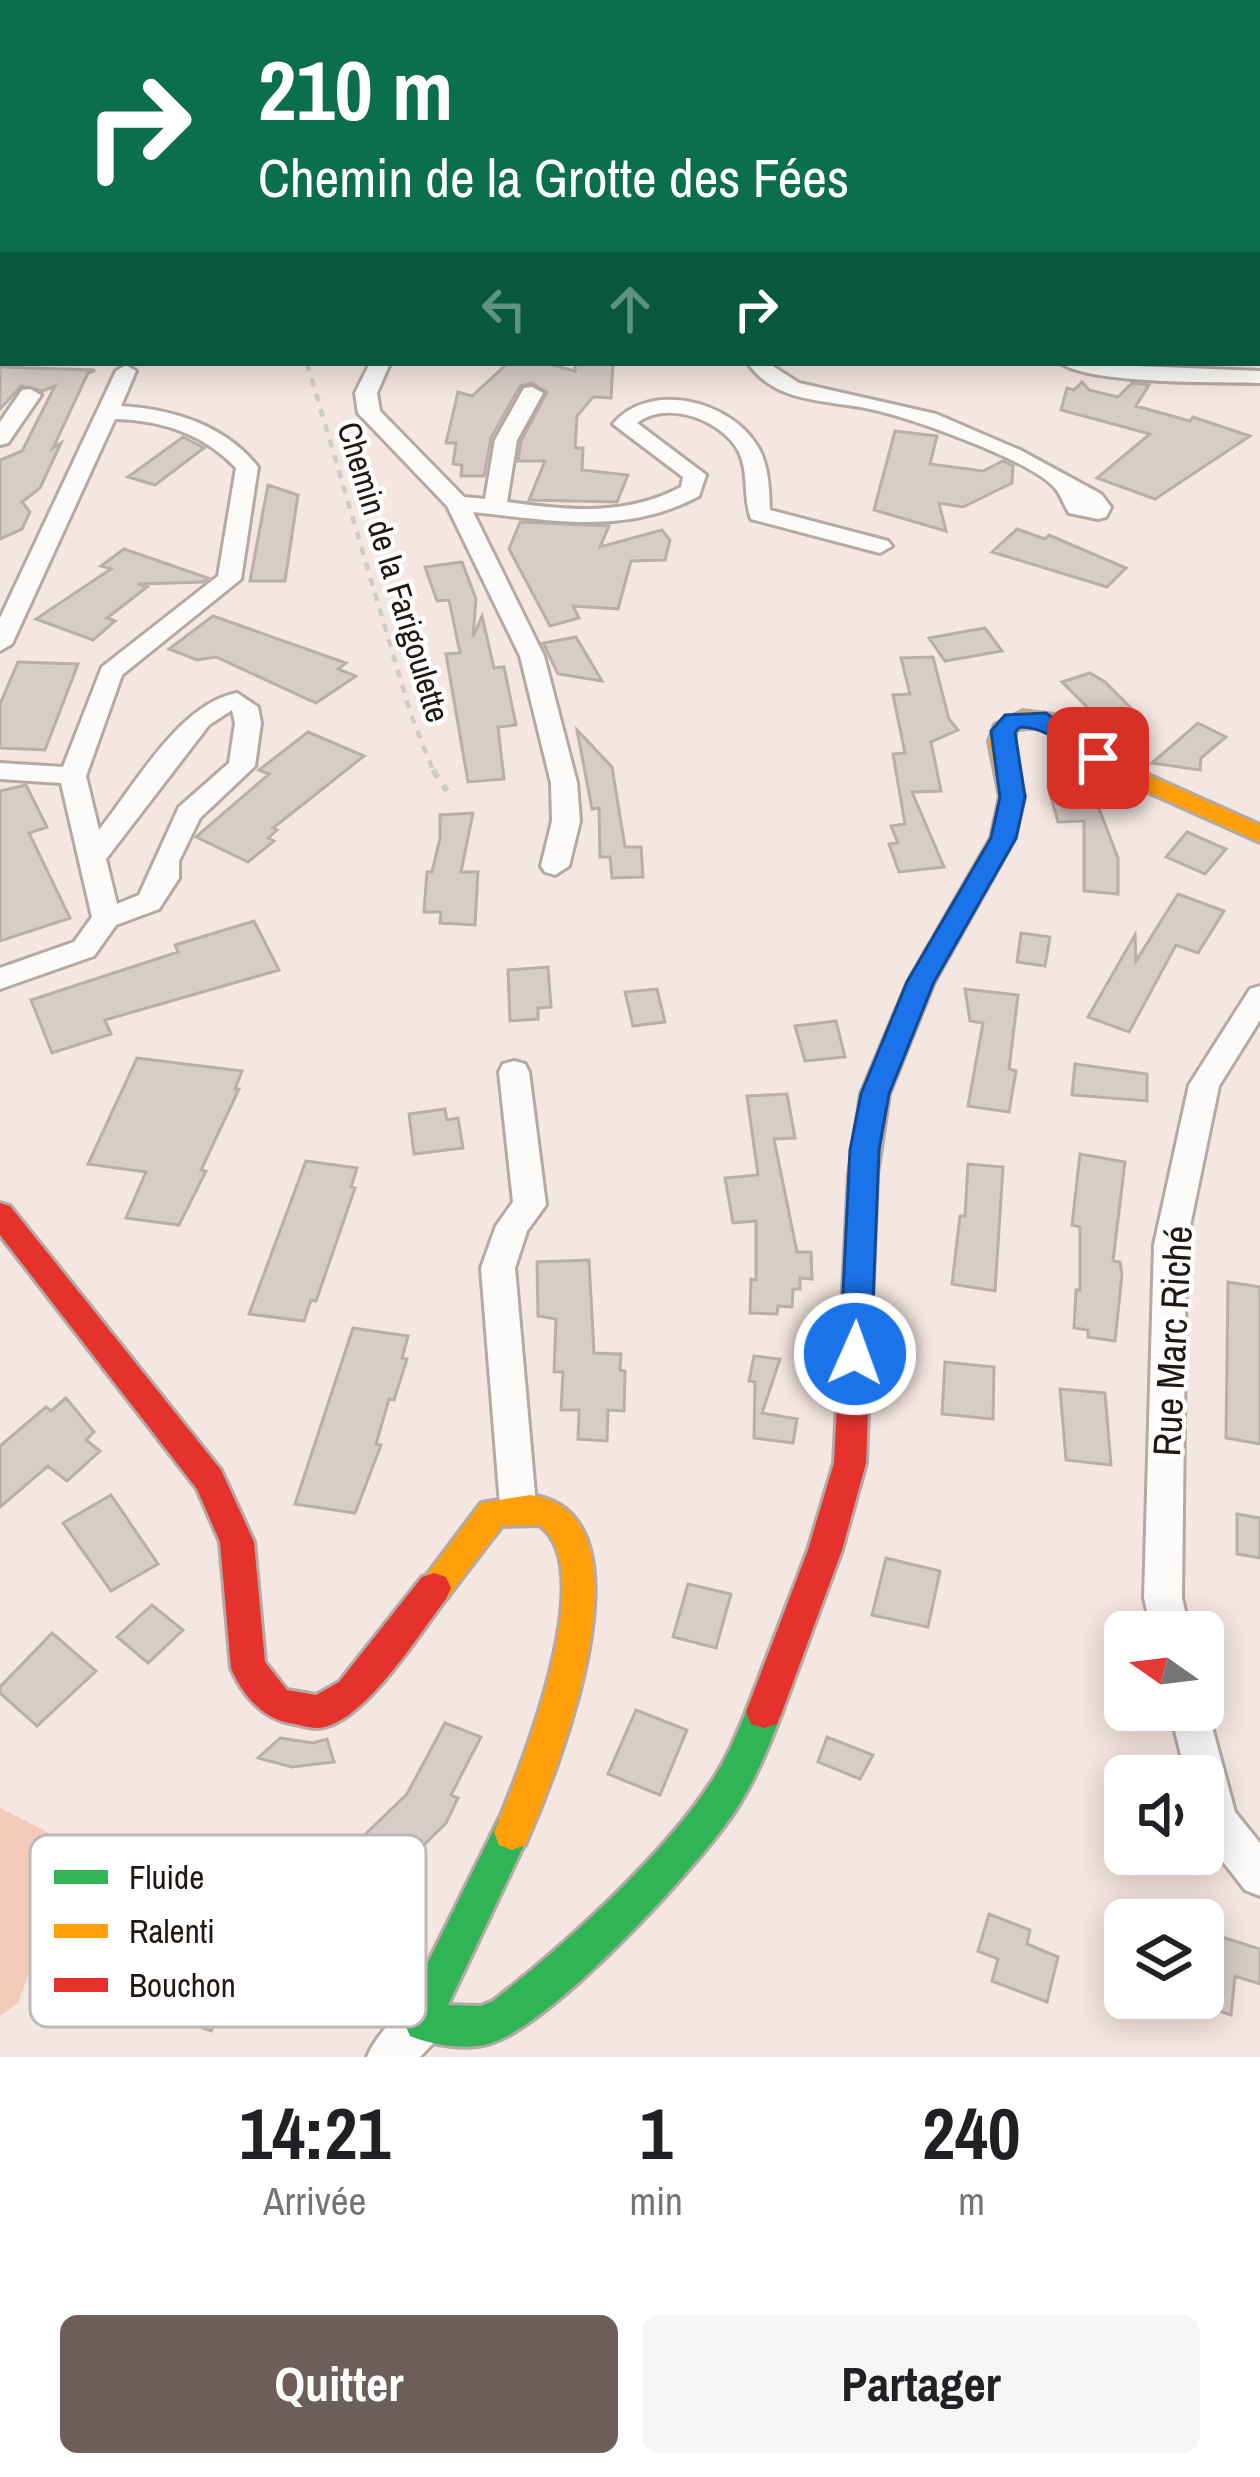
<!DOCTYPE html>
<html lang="fr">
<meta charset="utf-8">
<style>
body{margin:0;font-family:"Archivo Narrow",sans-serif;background:#f6f6f6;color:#202124;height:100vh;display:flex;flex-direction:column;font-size:45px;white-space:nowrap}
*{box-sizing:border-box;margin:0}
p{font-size:39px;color:#757577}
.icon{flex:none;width:66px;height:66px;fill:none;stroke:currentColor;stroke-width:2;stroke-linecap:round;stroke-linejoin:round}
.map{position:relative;height:2057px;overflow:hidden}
.details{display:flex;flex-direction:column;background:#fff;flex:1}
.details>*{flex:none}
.top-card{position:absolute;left:0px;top:0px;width:1260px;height:366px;box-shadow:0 6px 30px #0003;background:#0b6e4f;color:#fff;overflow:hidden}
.needle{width:78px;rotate:284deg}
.tools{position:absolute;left:1104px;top:1611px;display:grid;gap:24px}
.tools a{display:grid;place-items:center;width:120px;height:120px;border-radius:18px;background:#fff;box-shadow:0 6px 30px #0003;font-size:60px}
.pin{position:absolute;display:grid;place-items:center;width:102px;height:102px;color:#fff;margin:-51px;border-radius:24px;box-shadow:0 6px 18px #0006}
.me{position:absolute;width:132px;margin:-66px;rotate:2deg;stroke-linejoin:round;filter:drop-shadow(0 0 9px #0008)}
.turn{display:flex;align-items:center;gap:42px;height:252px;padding:0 60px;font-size:54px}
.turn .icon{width:156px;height:156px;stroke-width:2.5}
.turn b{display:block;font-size:84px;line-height:102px}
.lanes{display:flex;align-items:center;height:114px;padding:0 60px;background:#0003;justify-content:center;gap:60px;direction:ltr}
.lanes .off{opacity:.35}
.eta{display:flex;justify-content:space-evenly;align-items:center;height:204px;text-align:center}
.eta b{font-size:72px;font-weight:700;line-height:84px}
.action{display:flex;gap:24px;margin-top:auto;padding:24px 60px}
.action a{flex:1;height:138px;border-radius:18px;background:#6c5f5b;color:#fff;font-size:48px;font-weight:700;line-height:138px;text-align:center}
.action a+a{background:#f6f6f6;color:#202124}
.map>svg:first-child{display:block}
.green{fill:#f3c9b9}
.building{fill:#d8ccc8;stroke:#b9aea9;stroke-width:3}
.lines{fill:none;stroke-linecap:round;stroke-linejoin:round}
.lane-casing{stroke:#b5a9a4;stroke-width:6}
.street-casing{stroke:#b5a9a4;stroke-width:6}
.fast-casing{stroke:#b5a9a4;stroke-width:6}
.slow-casing{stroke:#b5a9a4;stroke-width:6}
.jam-casing{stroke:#b5a9a4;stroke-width:6}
.path-far1{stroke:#cecbc8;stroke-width:4.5;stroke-dasharray:8 8;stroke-linecap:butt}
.path{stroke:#cecbc8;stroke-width:6;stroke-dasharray:9 9;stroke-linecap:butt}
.lane{fill:#fdfbfa;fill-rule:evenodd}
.street{fill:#fdfbfa;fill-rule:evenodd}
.fast{fill:#30b455;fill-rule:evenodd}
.slow{fill:#ff9f0a;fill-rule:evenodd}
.jam{fill:#e5322d;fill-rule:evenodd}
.route{fill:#1a73e8;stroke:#114b97;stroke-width:3}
.labels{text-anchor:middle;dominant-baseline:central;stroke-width:9;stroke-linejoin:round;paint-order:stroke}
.far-street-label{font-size:33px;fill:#221713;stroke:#fff}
.street-label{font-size:39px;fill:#221713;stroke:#fff}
.key{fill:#fff;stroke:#bdb9b8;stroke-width:3}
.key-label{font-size:33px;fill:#221713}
</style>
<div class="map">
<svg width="1260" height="2057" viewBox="0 0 1260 2057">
<rect width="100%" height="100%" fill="#f4e6e1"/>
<path class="green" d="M640 0H1260V158L1257 3H637Z
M0 1808 75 1846 18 2003 0 2016Z"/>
<path class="building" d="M508 363 549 364 575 371V363H613L611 398 593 397 577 416 575 448H583L582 470 628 475 617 502 529 500 545 461H518L521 441 547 392 531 383 520 386 491 438 484 476H461L462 465 453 464 456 443H446L458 392 472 396Z
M0 367 95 370 88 373 53 448 61 443 40 488 22 502 30 512 22 529 0 539V460L22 451 55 386 43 391 21 386 0 409Z
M1082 382 1089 390 1118 397 1132 383 1149 385 1136 406 1190 421 1193 417 1250 436 1155 499 1097 478 1150 434 1061 410 1067 388 1074 390Z
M895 431 937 436 930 464 983 471 1003 461 1013 466 1012 483 963 507 939 503 946 531 874 510Z
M183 437 204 448 155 485 128 477Z
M268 485 298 495 285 581H250Z
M520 522 609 526 600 547 662 530 670 540 665 560 631 561 618 609 573 606 579 618 550 626 509 549Z
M1017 529 1045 539 1049 535 1126 568 1107 587 992 552Z
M124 549 208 578 203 582 138 584 147 587 107 618 115 621 93 640 36 619 111 569 101 566Z
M462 562 476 599 473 637 482 616 494 668 504 667 516 725 498 727 504 779 468 782 446 654 460 653 449 600 437 601 425 567Z
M213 616 346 663 338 669 356 676 316 703 216 657 197 660 169 649Z
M985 628 1002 651 945 661 929 638Z
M576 637 602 681 558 674 543 643Z
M933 657 949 719 958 730 931 742 941 791 912 792 944 867 899 872 889 844 898 843 891 826 905 824 893 754 905 753 893 695 910 694 901 658Z
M18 662 78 664 45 750 0 748V704Z
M1090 673 1105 682 1137 714 1105 724 1084 714 1088 708 1062 682Z
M1198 723 1226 737 1201 758 1200 770 1152 763Z
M577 730 612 767 625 847H641L643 877 612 878 610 857H600L599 808 592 809Z
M308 732 364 756 273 828 277 830 268 838 274 841 248 862 196 837 269 774 259 770Z
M1088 780 1118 858V894L1084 891V821L1058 822 1048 787 1085 785Z
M26 785 47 827 29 833 70 918 0 941V791Z
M473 813 461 872H478L475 925 440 923 441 912H424L427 872H432L440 838V815Z
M1187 832 1226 849 1205 874 1166 857Z
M1178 894 1224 911 1198 953 1176 945 1129 1032 1088 1017 1135 935 1136 961Z
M254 921 279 970 105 1020 111 1034 52 1053 31 1000 178 952 175 945Z
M1021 933 1050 937 1045 966 1017 962Z
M548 967 551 1007 538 1008V1019L510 1021 508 970Z
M657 989 665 1022 633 1026 625 992Z
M965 989 1018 995 1009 1069 1016 1071 1009 1112 968 1106 983 1023 970 1021Z
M836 1021 845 1057 805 1061 795 1026Z
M137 1058 242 1071 235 1089H239L201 1170 206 1171 179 1225 126 1218 146 1172 88 1164Z
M1075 1064 1147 1074V1101L1072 1095Z
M787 1094 795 1138 774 1139 797 1252H811L812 1279 800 1278V1289H793L792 1307 778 1306 777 1314 750 1313 751 1279 756 1280V1221L733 1223 725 1178 758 1175 747 1096Z
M445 1109 447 1120 458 1118 463 1148 414 1154 409 1114Z
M1080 1154 1125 1162 1113 1261 1120 1262 1122 1274 1115 1341 1088 1337V1330L1074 1328 1076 1290H1080V1227L1072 1225Z
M306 1161 357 1168 351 1187 355 1188 316 1301 311 1300 304 1321 249 1314Z
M968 1164 1003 1167 995 1291 952 1284 960 1216H965Z
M589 1260 594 1353 621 1354 620 1370 625 1371 624 1411 608 1410 607 1441 578 1439 579 1410H561L563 1372H554L556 1319 538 1316 537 1262Z
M1228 1282 1260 1287V1444L1226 1438Z
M353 1328 408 1336 402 1358 407 1359 394 1400 389 1399 376 1444 381 1445 355 1513 295 1504Z
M754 1356 780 1359 762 1413 797 1419 793 1443 754 1438 755 1382 749 1381Z
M945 1362 994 1367 993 1419 942 1414Z
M1060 1389 1105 1393 1111 1465 1066 1460Z
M66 1398 94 1432 86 1440 100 1451 67 1481 48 1466 0 1507V1446L46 1407 51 1411Z
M111 1495 158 1564 111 1591 63 1523Z
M1237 1514 1260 1518V1558L1237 1554Z
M886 1558 940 1571 928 1627 872 1615Z
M688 1584 731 1594 716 1648 673 1637Z
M152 1605 183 1630 148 1663 117 1637Z
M52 1633 96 1671 37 1726 0 1693V1687Z
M636 1710 687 1730 660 1795 608 1774Z
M445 1723 481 1737 451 1795 458 1798 446 1823 388 1880 382 1875 353 1902 319 1869 347 1841 353 1846 407 1794Z
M827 1737 873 1755 860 1779 818 1762Z
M280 1738 313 1743 327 1739 334 1762 292 1767 258 1758Z
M101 1914 165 1949 236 1973 340 1971 337 2014H326L325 2022 214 2025 211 2031 165 2015 145 1975 121 2012 59 1977Z
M989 1914 1030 1930 1027 1944 1058 1957 1047 2002 992 1981 998 1959 978 1951Z
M1212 1934 1260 1949V1984L1235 1976 1231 2015 1201 2005Z"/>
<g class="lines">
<defs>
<path id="lane" d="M281 0H291L293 2 285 3Z"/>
<path id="street" d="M86 0H104L106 3H88Z
M616 0H632L615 3Z
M1257 290 1260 291V303L1257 302Z
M370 363H390L377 393 380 411 464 497 485 499 495 440 524 388 532 387 543 393 517 440 507 502C568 510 625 517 681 487L683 477 613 424C649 381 728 400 756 444 769 463 769 488 770 510L888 541 892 546 880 553 751 519C743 498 749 473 739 452 723 420 666 399 637 423L706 475 699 496C625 536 552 520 473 512L544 656 577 783 580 821 569 866 555 875 545 872 541 866 552 821 551 783 520 656 447 506 358 413 355 393Z
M748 363H768L799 383 936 414 1020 450 1101 494 1111 507 1106 517 1098 519 1069 513C1064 505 1061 495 1055 488 1031 460 913 419 875 410 830 399 776 405 748 363Z
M1061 363 1260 371V383C1219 382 1088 384 1061 363Z
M126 365 136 371 121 406C172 409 225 425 258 467L241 579 122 675 86 776 99 830C135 785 179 704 237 693L258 707 261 723 255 766 200 818 179 861V878L159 909 116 925 94 956 0 989V968L74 942 92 917 61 783 0 779V763L63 767 102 667 218 576 236 468C204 434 161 420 115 419L12 644 0 651V618L116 371ZM232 710 235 723 229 763 179 807 139 895 117 904 106 859 209 725Z
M30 389 41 395 8 443 0 445V422L22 390Z
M1260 986V1020L1219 1086 1186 1245 1182 1598 1190 1632H1152L1144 1598 1154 1245 1189 1085 1250 989Z
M514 1061 525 1064 529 1072 546 1205 527 1231 515 1268 536 1505 531 1516 518 1521 505 1516 500 1505 481 1268 496 1226 513 1202 499 1072 503 1064Z
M1204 1697 1235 1812 1260 1843V1896L1245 1890 1203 1836V1776H1186L1170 1710H1203Z
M424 2000 439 2007 446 2022 439 2037 420 2057H367C377 2033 400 2010 424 2000Z"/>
<path id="fast" d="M1257 273H1260V284H1257Z
M764 1696 777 1700 782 1712C769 1746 755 1781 735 1811 697 1868 554 2023 491 2043 468 2051 432 2045 410 2036L404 2022 409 2001 499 1819 512 1814 525 1819 530 1832 448 2005 481 2006 493 2001C562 1948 663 1856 710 1784 728 1758 739 1729 751 1700Z"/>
<path id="slow" d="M1023 711 1054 715 1126 765 1260 825V842L1110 775 1040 727 1017 729 1013 741 1024 797 1015 838 934 982 889 1094 877 1174 873 1182H853L849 1174 861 1094 908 982 991 838 1000 797 989 741 995 725Z
M530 1495C662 1512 556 1775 525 1845L512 1850 499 1845 494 1832C518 1775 603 1569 539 1525L502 1526 446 1599 434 1603 422 1599 417 1588 481 1503Z"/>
<path id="jam" d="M0 125 3 126V136L0 135Z
M863 1163 873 1166 877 1174 866 1463 842 1550 782 1712 777 1724 764 1728 751 1724 746 1712 808 1550 834 1463 849 1174 853 1166Z
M0 1203 10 1206 221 1470 254 1542 265 1662 287 1690 316 1695 339 1682 422 1577 434 1573 446 1577 451 1588 446 1599C420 1632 362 1727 317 1728 308 1728 297 1724 289 1723 261 1717 242 1694 231 1668L220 1542 197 1489 0 1235Z"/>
</defs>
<use href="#lane" class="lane-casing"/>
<use href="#street" class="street-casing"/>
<use href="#fast" class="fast-casing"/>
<use href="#slow" class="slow-casing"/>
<use href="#jam" class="jam-casing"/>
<path class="path-far1" d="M307 363 410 712 434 773"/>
<path class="path" d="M433 770 447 791"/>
<use href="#lane" class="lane"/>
<use href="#street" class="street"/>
<use href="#fast" class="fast"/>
<use href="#slow" class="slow"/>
<use href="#jam" class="jam"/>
</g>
<path class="route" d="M1046 713 1110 758 1107 764C1076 769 1061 727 1020 727L1015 732 1025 797 1016 838 934 982 889 1094 879 1150 871 1354 866 1364 855 1367 844 1364 840 1354 850 1150 861 1094 907 982 991 838 1000 797 991 731 1005 715Z"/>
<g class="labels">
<g class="far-street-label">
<text transform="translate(394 572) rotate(73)">Chemin de la Farigoulette</text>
</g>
<g class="street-label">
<text transform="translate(1172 1341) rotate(-87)">Rue Marc Riché</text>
</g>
</g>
<rect x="30" y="1835" width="396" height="192" rx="18" class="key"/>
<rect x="54" y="1870" width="54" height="14" fill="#30b455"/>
<rect x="54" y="1924" width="54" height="14" fill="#ff9f0a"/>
<rect x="54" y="1978" width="54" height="14" fill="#e5322d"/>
<g class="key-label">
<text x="129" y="1889">Fluide</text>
<text x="129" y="1943">Ralenti</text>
<text x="129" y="1997">Bouchon</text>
</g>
</svg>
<div class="tools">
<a><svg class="needle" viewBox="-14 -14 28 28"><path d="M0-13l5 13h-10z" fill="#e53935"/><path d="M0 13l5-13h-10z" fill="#757577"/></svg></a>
<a><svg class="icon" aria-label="sound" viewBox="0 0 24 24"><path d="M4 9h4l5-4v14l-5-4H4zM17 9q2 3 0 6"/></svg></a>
<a><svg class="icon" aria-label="layers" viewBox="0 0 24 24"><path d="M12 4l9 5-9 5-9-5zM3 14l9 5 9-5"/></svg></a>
</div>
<div class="pin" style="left:1098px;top:758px;background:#d93025"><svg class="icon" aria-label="arrive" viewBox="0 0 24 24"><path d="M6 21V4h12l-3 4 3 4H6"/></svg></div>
<svg class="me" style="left:855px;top:1354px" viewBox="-20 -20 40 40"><circle r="17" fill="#1a73e8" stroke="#fff" stroke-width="3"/><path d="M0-11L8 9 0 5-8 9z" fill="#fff"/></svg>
<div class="top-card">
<div class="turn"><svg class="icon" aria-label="right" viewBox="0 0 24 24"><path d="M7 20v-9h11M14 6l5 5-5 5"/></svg><div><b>210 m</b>Chemin de la Grotte des Fées</div></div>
<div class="lanes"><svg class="icon off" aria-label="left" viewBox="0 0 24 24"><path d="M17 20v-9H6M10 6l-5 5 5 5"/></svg><svg class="icon off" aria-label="ahead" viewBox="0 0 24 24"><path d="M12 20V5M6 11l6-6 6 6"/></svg><svg class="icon" aria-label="right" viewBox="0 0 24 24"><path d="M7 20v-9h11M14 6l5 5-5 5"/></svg></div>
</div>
</div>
<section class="details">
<div class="eta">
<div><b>14:21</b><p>Arrivée</p></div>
<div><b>1</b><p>min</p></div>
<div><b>240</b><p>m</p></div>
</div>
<div class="action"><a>Quitter</a><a>Partager</a></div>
</section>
